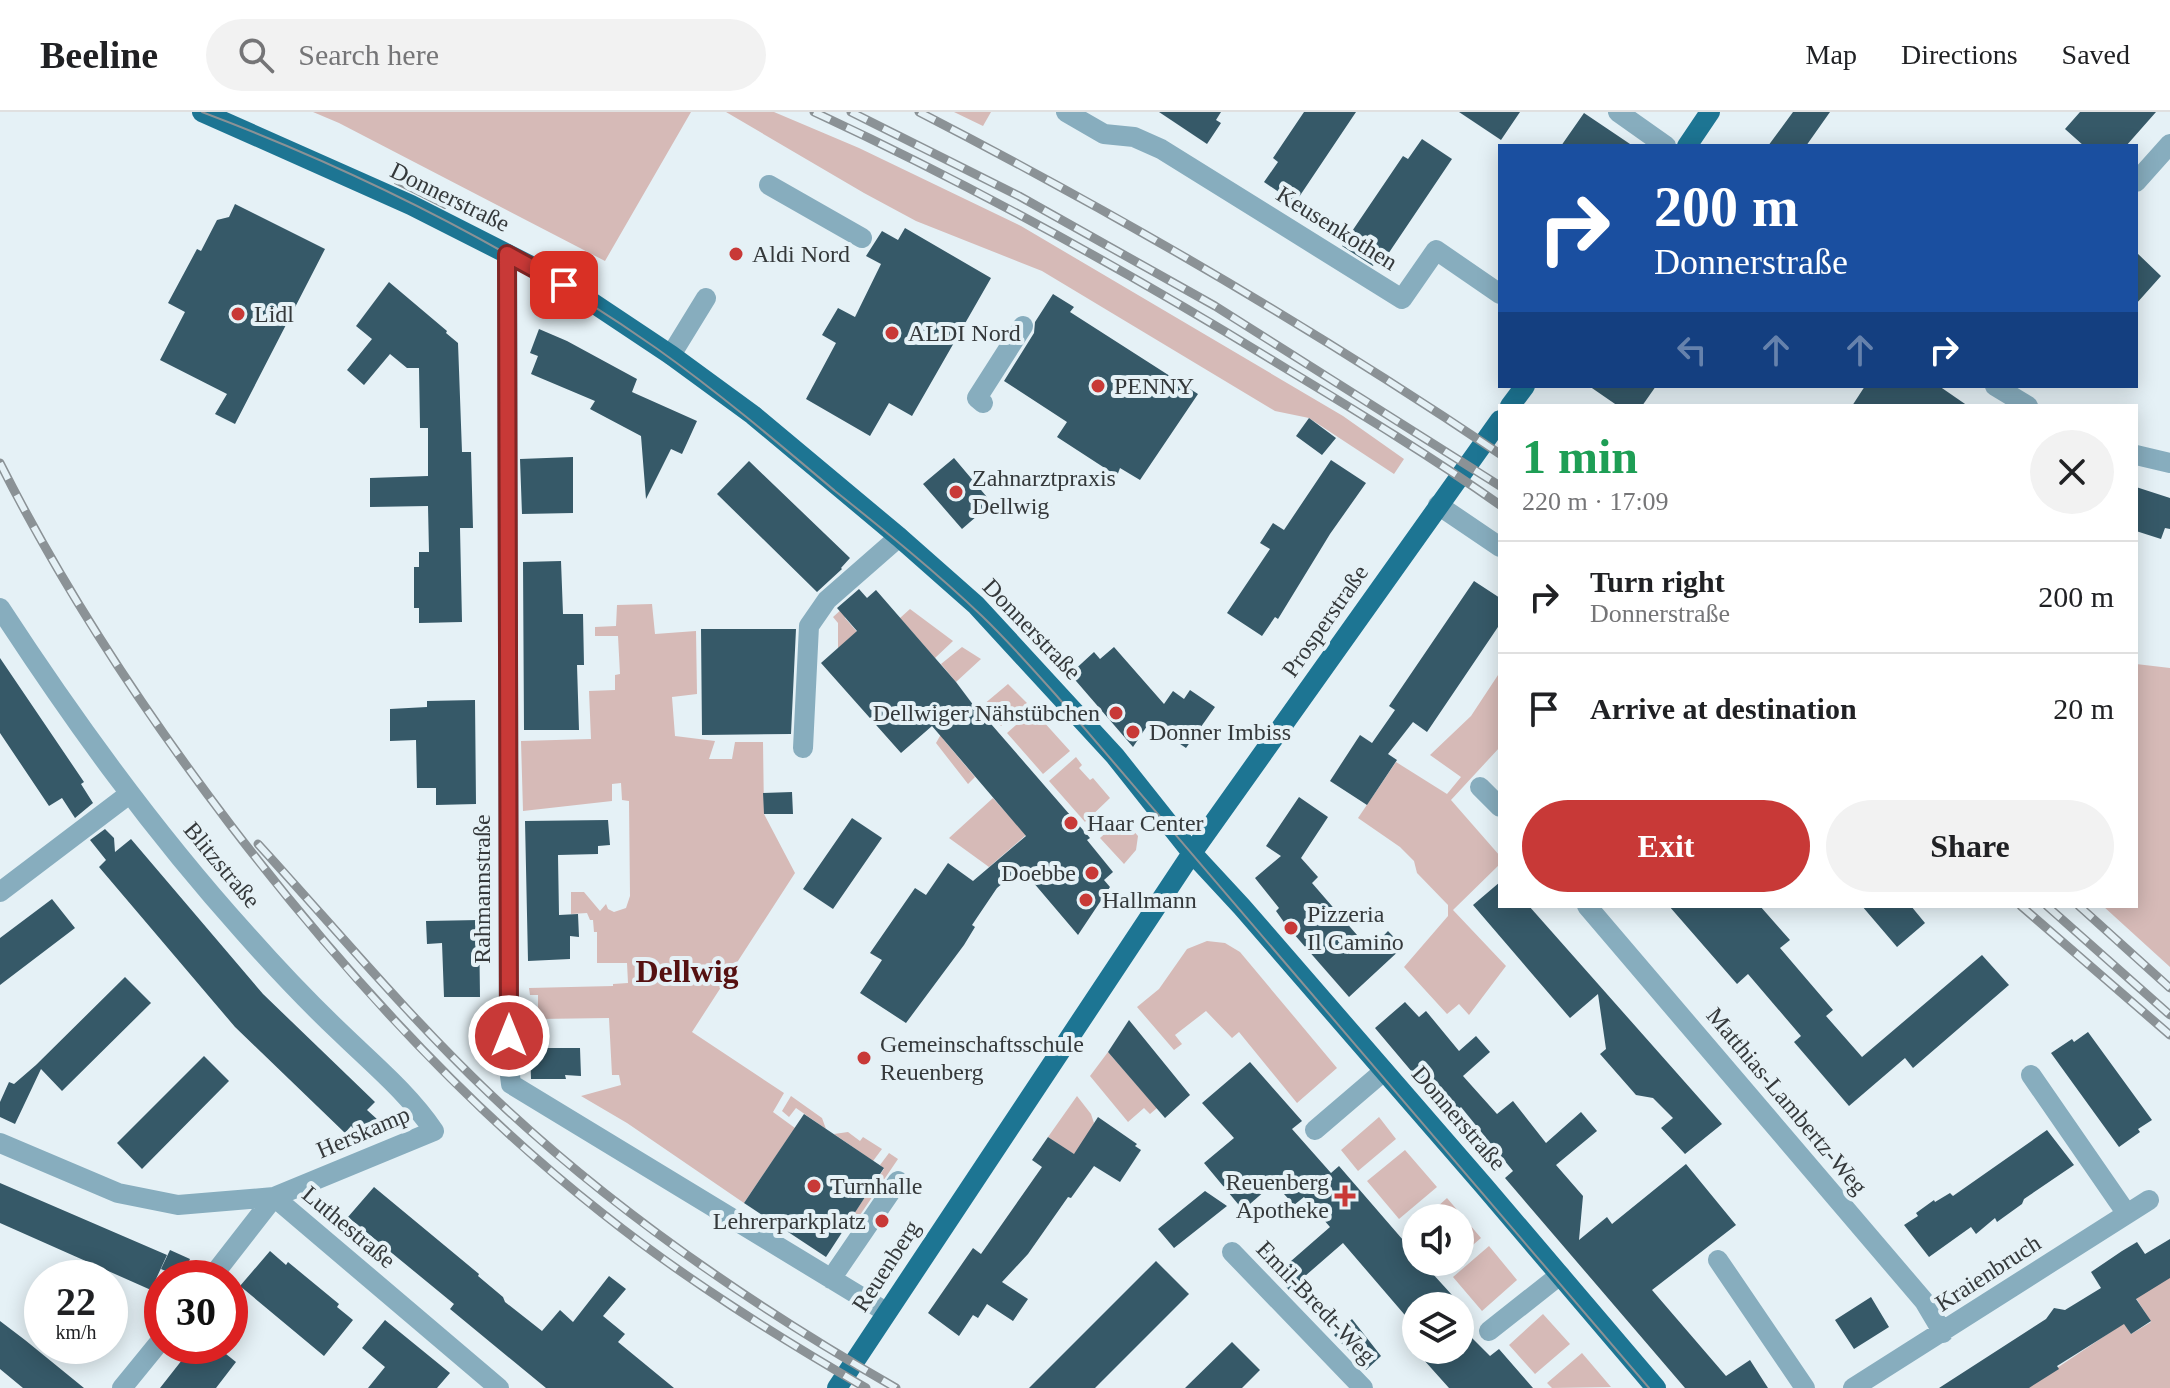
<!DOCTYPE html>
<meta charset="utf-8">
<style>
body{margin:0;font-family:"Times New Roman",serif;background:#f2f2f2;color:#202124;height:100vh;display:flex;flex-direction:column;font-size:30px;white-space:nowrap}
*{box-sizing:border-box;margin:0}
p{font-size:26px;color:#757577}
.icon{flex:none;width:44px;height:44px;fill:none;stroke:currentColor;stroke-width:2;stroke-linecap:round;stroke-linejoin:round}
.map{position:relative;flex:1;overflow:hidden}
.details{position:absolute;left:1498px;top:292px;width:640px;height:504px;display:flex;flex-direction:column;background:#fff;border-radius:0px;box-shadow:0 4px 20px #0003}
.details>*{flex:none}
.top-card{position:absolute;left:1498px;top:32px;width:640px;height:244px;border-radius:0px;box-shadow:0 4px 20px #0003;background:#1a4fa0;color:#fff;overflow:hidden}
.controls{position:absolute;left:1402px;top:1092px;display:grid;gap:16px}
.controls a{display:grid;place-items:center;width:72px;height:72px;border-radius:50%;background:#fff;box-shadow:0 4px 20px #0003;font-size:40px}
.speed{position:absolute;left:24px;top:1148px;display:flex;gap:16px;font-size:40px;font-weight:700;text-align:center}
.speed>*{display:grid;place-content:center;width:104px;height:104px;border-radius:50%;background:#fff;box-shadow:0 4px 20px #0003;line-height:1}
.speed small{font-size:20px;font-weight:400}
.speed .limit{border:12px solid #d22;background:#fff;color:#111}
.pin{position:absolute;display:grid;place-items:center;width:68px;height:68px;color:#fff;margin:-34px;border-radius:16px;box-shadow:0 4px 12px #0006}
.me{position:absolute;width:88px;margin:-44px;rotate:0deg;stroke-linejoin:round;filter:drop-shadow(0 0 6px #0008)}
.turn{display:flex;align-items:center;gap:28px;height:168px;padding:0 24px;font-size:36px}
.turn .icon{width:104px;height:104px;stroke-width:2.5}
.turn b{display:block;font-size:56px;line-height:68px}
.lanes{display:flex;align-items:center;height:76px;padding:0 24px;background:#0003;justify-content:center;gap:40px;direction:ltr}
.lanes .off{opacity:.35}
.round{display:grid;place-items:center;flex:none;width:84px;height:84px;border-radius:42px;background:#f2f2f2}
.head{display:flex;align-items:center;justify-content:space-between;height:136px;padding:0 24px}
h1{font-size:48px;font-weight:800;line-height:60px;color:#1e9e55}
.cta{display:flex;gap:16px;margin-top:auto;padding:16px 24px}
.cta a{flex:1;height:92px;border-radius:48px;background:#c83937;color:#fff;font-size:32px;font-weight:800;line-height:92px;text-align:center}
.cta a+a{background:#f2f2f2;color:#202124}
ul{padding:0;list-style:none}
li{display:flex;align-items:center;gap:24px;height:112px;padding:0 24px;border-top:2px solid #e0e0e0}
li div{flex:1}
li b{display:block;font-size:30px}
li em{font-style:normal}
header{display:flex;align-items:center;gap:48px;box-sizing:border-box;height:112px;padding:0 40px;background:#fff;border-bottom:2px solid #e0e0e0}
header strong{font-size:38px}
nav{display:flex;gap:44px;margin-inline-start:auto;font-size:28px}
.search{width:560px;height:72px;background:#f2f2f2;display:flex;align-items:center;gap:20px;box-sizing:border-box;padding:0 28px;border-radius:44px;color:#757577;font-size:30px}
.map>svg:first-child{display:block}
.green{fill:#d6bab7}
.building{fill:#365968}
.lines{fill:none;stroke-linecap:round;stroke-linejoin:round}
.minor{stroke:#87adbe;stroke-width:20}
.major{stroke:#1d7593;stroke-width:20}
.tram{stroke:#8b9296;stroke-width:2}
.rail-casing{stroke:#8b9296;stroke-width:9}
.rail{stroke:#e5f1f6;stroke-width:6;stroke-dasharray:18;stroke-linecap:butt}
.route-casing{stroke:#822524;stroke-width:20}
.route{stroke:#c83937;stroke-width:14}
.poi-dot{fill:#c83937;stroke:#e5f1f6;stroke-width:3}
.labels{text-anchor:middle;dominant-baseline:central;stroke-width:8;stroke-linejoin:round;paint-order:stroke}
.street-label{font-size:24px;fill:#35393b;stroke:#e5f1f6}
.poi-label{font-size:24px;fill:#35393b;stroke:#e5f1f6;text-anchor:start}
.district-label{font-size:32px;font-weight:bold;fill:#511;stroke:#e5f1f6}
</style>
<header>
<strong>Beeline</strong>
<div class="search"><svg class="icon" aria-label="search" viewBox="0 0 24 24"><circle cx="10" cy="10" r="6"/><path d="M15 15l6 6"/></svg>Search here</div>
<nav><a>Map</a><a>Directions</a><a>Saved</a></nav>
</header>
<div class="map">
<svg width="2170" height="1276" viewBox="0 0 2170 1276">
<rect width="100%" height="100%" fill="#e5f1f6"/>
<path class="green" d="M313 0H691L605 149 339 11Z
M726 0H774L859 36 1021 114 1343 304 1404 347 1394 362 1309 306 1275 299 1042 159 916 109 864 81Z
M954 0H991L983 14Z
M652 492 655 522 696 519 697 582 672 585 675 624 715 629 709 647H732L735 630H763L764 702 795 761 692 920 784 981 773 1000 795 1016 744 1091 627 1011 581 984 621 973 619 963H612L609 906 538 907V883H530L529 876 613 874V872L628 871 627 851H597V820H594L593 808H590L587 801 571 802V780H584L600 799 606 792 608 797 614 800 626 796 630 784 629 689 622 688 621 671 612 672V689L523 699 521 629 591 627 589 579 615 578V563L620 562 618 524H595V515L616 514 617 493Z
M843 496 845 506 885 552 838 536V511L833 505Z
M910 497 953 529 935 546 900 506Z
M962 535 981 547 956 570 941 552Z
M2136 552 2170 556V855L2103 794H2136Z
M1500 560V635L1451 688 1500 744V752L1453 798 1506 854 1469 903 1459 892 1447 902 1404 855 1448 804V793L1417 761 1414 749 1400 735 1358 706 1396 650 1447 682 1461 665 1430 643 1471 604Z
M1008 572 1027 591 1001 614 983 593Z
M974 596 978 597 943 627 975 665 968 672 936 631 940 624Z
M1033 598 1070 639 1043 662 1007 621Z
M1076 645 1082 653 1079 656 1090 668 1093 666 1110 686 1085 710 1049 669Z
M993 686 1026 723 989 755 949 726Z
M1122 706 1138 724 1136 738 1124 752 1100 726Z
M1207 829 1225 831 1240 840 1337 956 1297 991 1239 920 1232 926 1206 899 1175 923 1182 932 1174 938 1137 895 1159 877 1187 837Z
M1108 940 1157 996 1150 1002 1144 996 1128 1010 1090 964Z
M791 984 822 1006 826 1017 796 996 789 1005 782 999Z
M1077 984 1091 1002 1094 1011 1076 1044 1048 1025Z
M1379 1005 1396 1027 1358 1059 1341 1038Z
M848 1020 860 1029 863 1025 882 1037 873 1049 834 1022Z
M1405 1038 1437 1075 1399 1107 1367 1069Z
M889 1041 898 1047 858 1106 853 1103 884 1057 880 1053Z
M1447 1086 1481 1126 1460 1144V1106H1425Z
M1489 1134 1517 1168 1482 1199 1453 1165Z
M2170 1161V1276H2027L2124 1211 2131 1222 2151 1210 2134 1183Z
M1543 1202 1570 1232 1535 1262 1509 1233Z
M1582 1241 1611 1275 1552 1276 1547 1271Z"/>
<path class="building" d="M1159 0H1221L1216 8 1221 11 1207 32Z
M1304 0H1356L1295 91 1264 70 1278 50 1273 46Z
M1459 0H1520L1501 28Z
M1793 0H1830L1806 34H1768Z
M2080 0H2156L2126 34H2084L2065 17Z
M1584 1 1633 34H1561Z
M1422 27 1452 47 1382 151 1377 147 1373 154 1342 134 1403 44 1408 47Z
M235 92 325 137 235 312 215 302 227 282 160 248 185 200 168 191 197 137 201 139 217 108 229 105Z
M905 116 991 166 912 304 889 291 870 324 806 287 836 231 822 223 838 196 855 205 881 152 866 144 882 119 898 128Z
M2136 140 2161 164 2136 192Z
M389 170 447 219 446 221 458 231 462 340H471L473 416H460L462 510 419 511V496H414V455H419V440H429L428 394 370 395V366L428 364V316H420L419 256H407L390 242 364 273 347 258 372 227 356 214Z
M1053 182 1074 195 1070 200 1198 282 1140 368 1120 356 1117 364 1057 325 1067 310 1004 269 1034 221 1035 210Z
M539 217 567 229 637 267 632 280 697 309 682 342 671 337 646 387 641 324 590 297 595 289 531 262 538 244 530 241Z
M1589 274H1656L1642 294H1618Z
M1865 274H1939L1968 294H1852Z
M1309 306 1336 326 1322 343 1296 324Z
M573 345V401L522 402 520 347Z
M954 346 992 391 962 417 923 372Z
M1331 348 1366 371 1330 422 1278 507 1275 505 1262 524 1227 501 1270 437 1260 431 1273 411 1284 418Z
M749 349 850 446 841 456 842 457 817 480 717 382Z
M2136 375 2170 386V417L2165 416 2161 427 2136 419Z
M561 449 563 502H583L584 553H577L579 618H524L523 450Z
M1474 469 1500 486V512L1427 620 1413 610 1388 642 1397 648 1367 693 1330 669 1360 623 1372 631 1395 598 1389 594Z
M859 477 867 486 876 478 956 570 977 598 978 597 1090 726 1087 728 1113 760 1104 768 1110 775 1078 823 1021 756 997 776 972 813 975 815 964 833 906 911 860 881 882 848 870 841 915 776 926 783 948 751 973 769 1026 724 932 614 901 641 821 551 857 519 837 496Z
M701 517H796L791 622 702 623Z
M1114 535 1164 592 1173 579 1184 587 1190 578 1215 595 1186 636 1149 611 1133 635 1070 562 1094 540 1100 547Z
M0 546 84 670 81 672 93 691 75 706 62 686 49 694 0 621Z
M475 588 476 692 436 693V676H417L416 628 390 629V597L427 595V589Z
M792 680 793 702H764L763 681Z
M1299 685 1328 705 1301 746 1318 765 1312 771 1370 838 1388 819 1403 835 1349 885 1286 813 1276 799 1279 796 1255 766 1281 744 1266 734Z
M852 706 882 726 833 797 803 777Z
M608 708 610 733 598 734V742L558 743 559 803 578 802 579 825 570 824V847L528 849 525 709Z
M105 717 114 726 115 740 131 727 263 882 375 990 367 998 378 1008 362 1025 351 1014 345 1021 235 915 99 755 106 748 90 728Z
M1500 770V794H1529L1722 1012 1685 1042 1661 1016 1673 1006 1653 986 1636 983 1600 942 1606 937 1598 882 1570 906 1473 793Z
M52 787 75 816 0 873V826Z
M1669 794H1760L1790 828 1780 836 1833 898 1826 904 1862 945 1982 843 2009 873 1913 956 1905 946 1849 994 1794 930 1801 924 1748 862 1737 872Z
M1862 794H1911L1925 811 1897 835Z
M479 808 480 885H444L442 831 427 832 426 809Z
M125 865 151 891 62 979 41 957 15 1012 0 1005V990L9 970 14 972 36 953Z
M1405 890 1419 905 1426 899 1459 939 1476 924 1490 940 1463 964 1497 1002 1513 989 1546 1031 1581 1000 1597 1019 1556 1053 1583 1084 1579 1128 1607 1105 1612 1112 1686 1052 1736 1113 1652 1178 1726 1264 1750 1248 1768 1276H1685L1505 1066 1513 1059 1461 995 1450 1005 1375 916Z
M1129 908 1190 983 1165 1006 1108 940Z
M2088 920 2152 1008 2138 1017 2140 1020 2119 1035 2051 941 2072 927 2074 930Z
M530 936H580L581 964 565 963 566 967H531Z
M204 944 229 969 142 1057 117 1031Z
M1250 950 1302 1009 1292 1017 1331 1061 1339 1054 1416 1143V1150H1422L1462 1194H1416V1216L1343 1131 1289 1178 1275 1163 1330 1115 1304 1085 1294 1093 1274 1071 1243 1098 1204 1051 1234 1026 1202 991Z
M804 1002 884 1056 826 1145 744 1091Z
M1098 1005 1137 1032 1135 1034 1141 1038 1120 1070 1094 1054 1071 1086 1068 1085 1028 1142 1002 1170 1028 1187 1013 1209 987 1192 978 1206 973 1203 959 1224 928 1201 973 1136 981 1142 1042 1055 1032 1048 1048 1025 1074 1042Z
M2047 1018 2074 1053 2024 1087 2022 1092 1997 1110 1995 1106 1976 1122 1971 1115 1929 1145 1904 1113 1918 1104 1916 1101 1934 1088 1935 1090 1950 1081 1953 1084Z
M0 1071 167 1143 151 1178 0 1111Z
M374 1075 479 1162 478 1164 503 1185 505 1190 542 1219 560 1198 573 1210 609 1164 626 1177 603 1204 625 1222 618 1230 674 1276H546L450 1197 454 1192 348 1105Z
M1205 1079 1227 1094 1174 1136 1158 1117Z
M2170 1127V1166L2136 1187 2151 1209 2131 1222 2124 1212 2057 1254 2059 1257 2029 1276H1939L2046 1207 2054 1196 2065 1198 2101 1176 2091 1160 2122 1139 2137 1130 2145 1142Z
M170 1138 190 1147 182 1166 161 1157Z
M270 1139 286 1153 288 1150 339 1192 337 1195 353 1208 324 1244 240 1174Z
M1156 1149 1189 1182 1095 1276H1029Z
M1871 1185 1889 1215 1854 1237 1835 1208Z
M1352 1207 1381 1244 1366 1258 1334 1223Z
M385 1208 450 1261 437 1276H368L385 1255 362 1236Z
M0 1209 25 1228 84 1276H23L0 1257Z
M1460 1214 1490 1244 1499 1237 1533 1276H1449L1415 1238H1460Z
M1232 1230 1260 1258 1242 1276H1185Z
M193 1234 207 1244 216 1234 236 1250 216 1276H160Z"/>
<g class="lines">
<path class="minor" d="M1066 0 1104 22 1134 25 1161 37 1402 187 1436 138 1500 182
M1618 0 1666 34
M2136 70 2170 32
M769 73 862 126
M507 142 509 955 511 972 886 1200
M671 243 706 186
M1995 274 2028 294
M983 291 977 286 1023 214
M2136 343 2170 351
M1438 393 1500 435
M0 496C75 611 153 719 245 821 276 856 308 890 342 922 374 953 409 982 434 1019L274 1085 211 1166
M803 636 809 514 827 488 899 425
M1480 675 1500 695
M0 780 128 683
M1587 794 1924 1189 1943 1221
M2031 963 2127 1102
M1315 1018 1384 959
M0 1031 118 1081 178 1093 274 1085 499 1276
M1232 1140 1363 1276
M1718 1148 1805 1276
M831 1167 898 1069
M1489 1219 1560 1163
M122 1276 162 1227
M1853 1276 2149 1088"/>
<path class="major" d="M202 0 411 93 541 159 587 187 671 243 753 303 899 425 976 493 1115 644 1192 741 1242 795 1484 1074 1656 1276
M1687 34 1710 0
M1510 294 1525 274
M837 1276 1192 741 1500 308"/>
<path class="tram" d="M202 0C361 60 516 138 656 236 718 280 777 330 835 379 885 419 936 460 982 504 1008 529 1032 556 1056 583L1649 1276
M395 71 445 96"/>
<defs>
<path id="rail" d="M814 0C978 76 1136 164 1290 259 1361 302 1432 345 1500 393
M851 0 1019 84 1215 194 1500 374
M919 0C1119 103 1313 216 1500 342
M0 351C65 480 145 601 232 715 341 857 462 991 602 1101 685 1167 775 1223 866 1276
M258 732C334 815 407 903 489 981 611 1097 751 1193 896 1276
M2021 794 2170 923
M2047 794 2170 903
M2079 794 2170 876"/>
</defs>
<use href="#rail" class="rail-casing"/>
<use href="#rail" class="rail"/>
</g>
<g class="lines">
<defs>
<path id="route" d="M509 924 507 142 564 173"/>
</defs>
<use href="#route" class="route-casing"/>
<use href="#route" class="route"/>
</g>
<g class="poi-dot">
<circle cx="736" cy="142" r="8"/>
<circle cx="238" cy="202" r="8"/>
<circle cx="892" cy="221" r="8"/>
<circle cx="1098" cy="274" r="8"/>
<circle cx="956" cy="380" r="8"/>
<circle cx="1116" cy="601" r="8"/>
<circle cx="1133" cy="620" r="8"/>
<circle cx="1071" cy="711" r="8"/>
<circle cx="1092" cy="761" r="8"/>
<circle cx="1086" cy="788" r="8"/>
<circle cx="1291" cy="816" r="8"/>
<circle cx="864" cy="946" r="8"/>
<circle cx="814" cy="1074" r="8"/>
<path d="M1341 1072h8v8h8v8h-8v8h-8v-8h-8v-8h8z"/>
<circle cx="882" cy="1109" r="8"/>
</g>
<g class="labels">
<g class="street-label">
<text transform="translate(450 85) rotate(26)">Donnerstraße</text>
<text transform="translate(1337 116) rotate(32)">Keusenkothen</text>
<text transform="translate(1325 509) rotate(-55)">Prosperstraße</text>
<text transform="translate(1032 517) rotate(46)">Donnerstraße</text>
<text transform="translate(222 753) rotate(50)">Blitzstraße</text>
<text transform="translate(482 777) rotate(-90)">Rahmannstraße</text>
<text transform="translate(1787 989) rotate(50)">Matthias-Lambertz-Weg</text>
<text transform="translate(1459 1006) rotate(49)">Donnerstraße</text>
<text transform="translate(363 1020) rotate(-23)">Herskamp</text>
<text transform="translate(349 1115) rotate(40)">Luthestraße</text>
<text transform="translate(886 1154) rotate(-57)">Reuenberg</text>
<text transform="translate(1988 1161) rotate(-33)">Kraienbruch</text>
<text transform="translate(1316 1190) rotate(46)">Emil-Bredt-Weg</text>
</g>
<g class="poi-label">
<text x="752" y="142">Aldi Nord</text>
<text x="254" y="202">Lidl</text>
<text x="908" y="221">ALDI Nord</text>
<text x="1114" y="274">PENNY</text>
<text x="972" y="366">Zahnarztpraxis<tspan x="972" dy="28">Dellwig</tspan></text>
<text x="1100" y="601" text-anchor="end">Dellwiger Nähstübchen</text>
<text x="1149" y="620">Donner Imbiss</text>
<text x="1087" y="711">Haar Center</text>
<text x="1076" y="761" text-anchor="end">Doebbe</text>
<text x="1102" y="788">Hallmann</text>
<text x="1307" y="802">Pizzeria<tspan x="1307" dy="28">Il Camino</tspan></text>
<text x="880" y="932">Gemeinschaftsschule<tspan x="880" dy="28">Reuenberg</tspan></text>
<text x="1329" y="1070" text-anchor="end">Reuenberg<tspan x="1329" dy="28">Apotheke</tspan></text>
<text x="830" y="1074">Turnhalle</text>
<text x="866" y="1109" text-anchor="end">Lehrerparkplatz</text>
</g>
<g class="district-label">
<text x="687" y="859">Dellwig</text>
</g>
</g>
</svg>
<div class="controls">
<a><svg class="icon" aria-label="sound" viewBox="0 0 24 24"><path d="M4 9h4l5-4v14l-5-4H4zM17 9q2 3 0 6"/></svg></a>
<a><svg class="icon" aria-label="layers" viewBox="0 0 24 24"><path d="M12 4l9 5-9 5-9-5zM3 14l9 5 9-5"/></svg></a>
</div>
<div class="speed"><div>22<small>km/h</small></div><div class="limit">30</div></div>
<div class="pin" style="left:564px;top:173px;background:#d93025"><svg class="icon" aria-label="arrive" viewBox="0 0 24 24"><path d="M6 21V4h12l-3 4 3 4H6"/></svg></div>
<svg class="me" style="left:509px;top:924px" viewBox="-20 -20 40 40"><circle r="17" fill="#c83937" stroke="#fff" stroke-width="3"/><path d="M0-11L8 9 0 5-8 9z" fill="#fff"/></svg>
<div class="top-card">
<div class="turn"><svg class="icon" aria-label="right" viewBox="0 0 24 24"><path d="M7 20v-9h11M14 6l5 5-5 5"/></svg><div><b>200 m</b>Donnerstraße</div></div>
<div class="lanes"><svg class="icon off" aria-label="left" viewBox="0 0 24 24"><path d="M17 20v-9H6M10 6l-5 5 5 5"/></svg><svg class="icon off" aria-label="ahead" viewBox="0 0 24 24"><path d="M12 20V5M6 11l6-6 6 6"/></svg><svg class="icon off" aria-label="ahead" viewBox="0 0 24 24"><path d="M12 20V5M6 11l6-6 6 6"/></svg><svg class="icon" aria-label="right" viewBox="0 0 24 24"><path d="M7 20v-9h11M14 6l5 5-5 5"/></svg></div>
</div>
<section class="details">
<div class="head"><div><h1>1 min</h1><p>220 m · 17:09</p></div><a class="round"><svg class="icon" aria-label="close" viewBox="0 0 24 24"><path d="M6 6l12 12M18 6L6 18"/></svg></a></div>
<ul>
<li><svg class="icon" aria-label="right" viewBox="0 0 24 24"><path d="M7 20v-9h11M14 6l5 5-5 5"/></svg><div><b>Turn right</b><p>Donnerstraße</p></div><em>200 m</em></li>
<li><svg class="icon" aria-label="arrive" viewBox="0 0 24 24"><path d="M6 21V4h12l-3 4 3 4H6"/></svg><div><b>Arrive at destination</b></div><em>20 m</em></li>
</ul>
<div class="cta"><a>Exit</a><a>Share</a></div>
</section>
</div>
